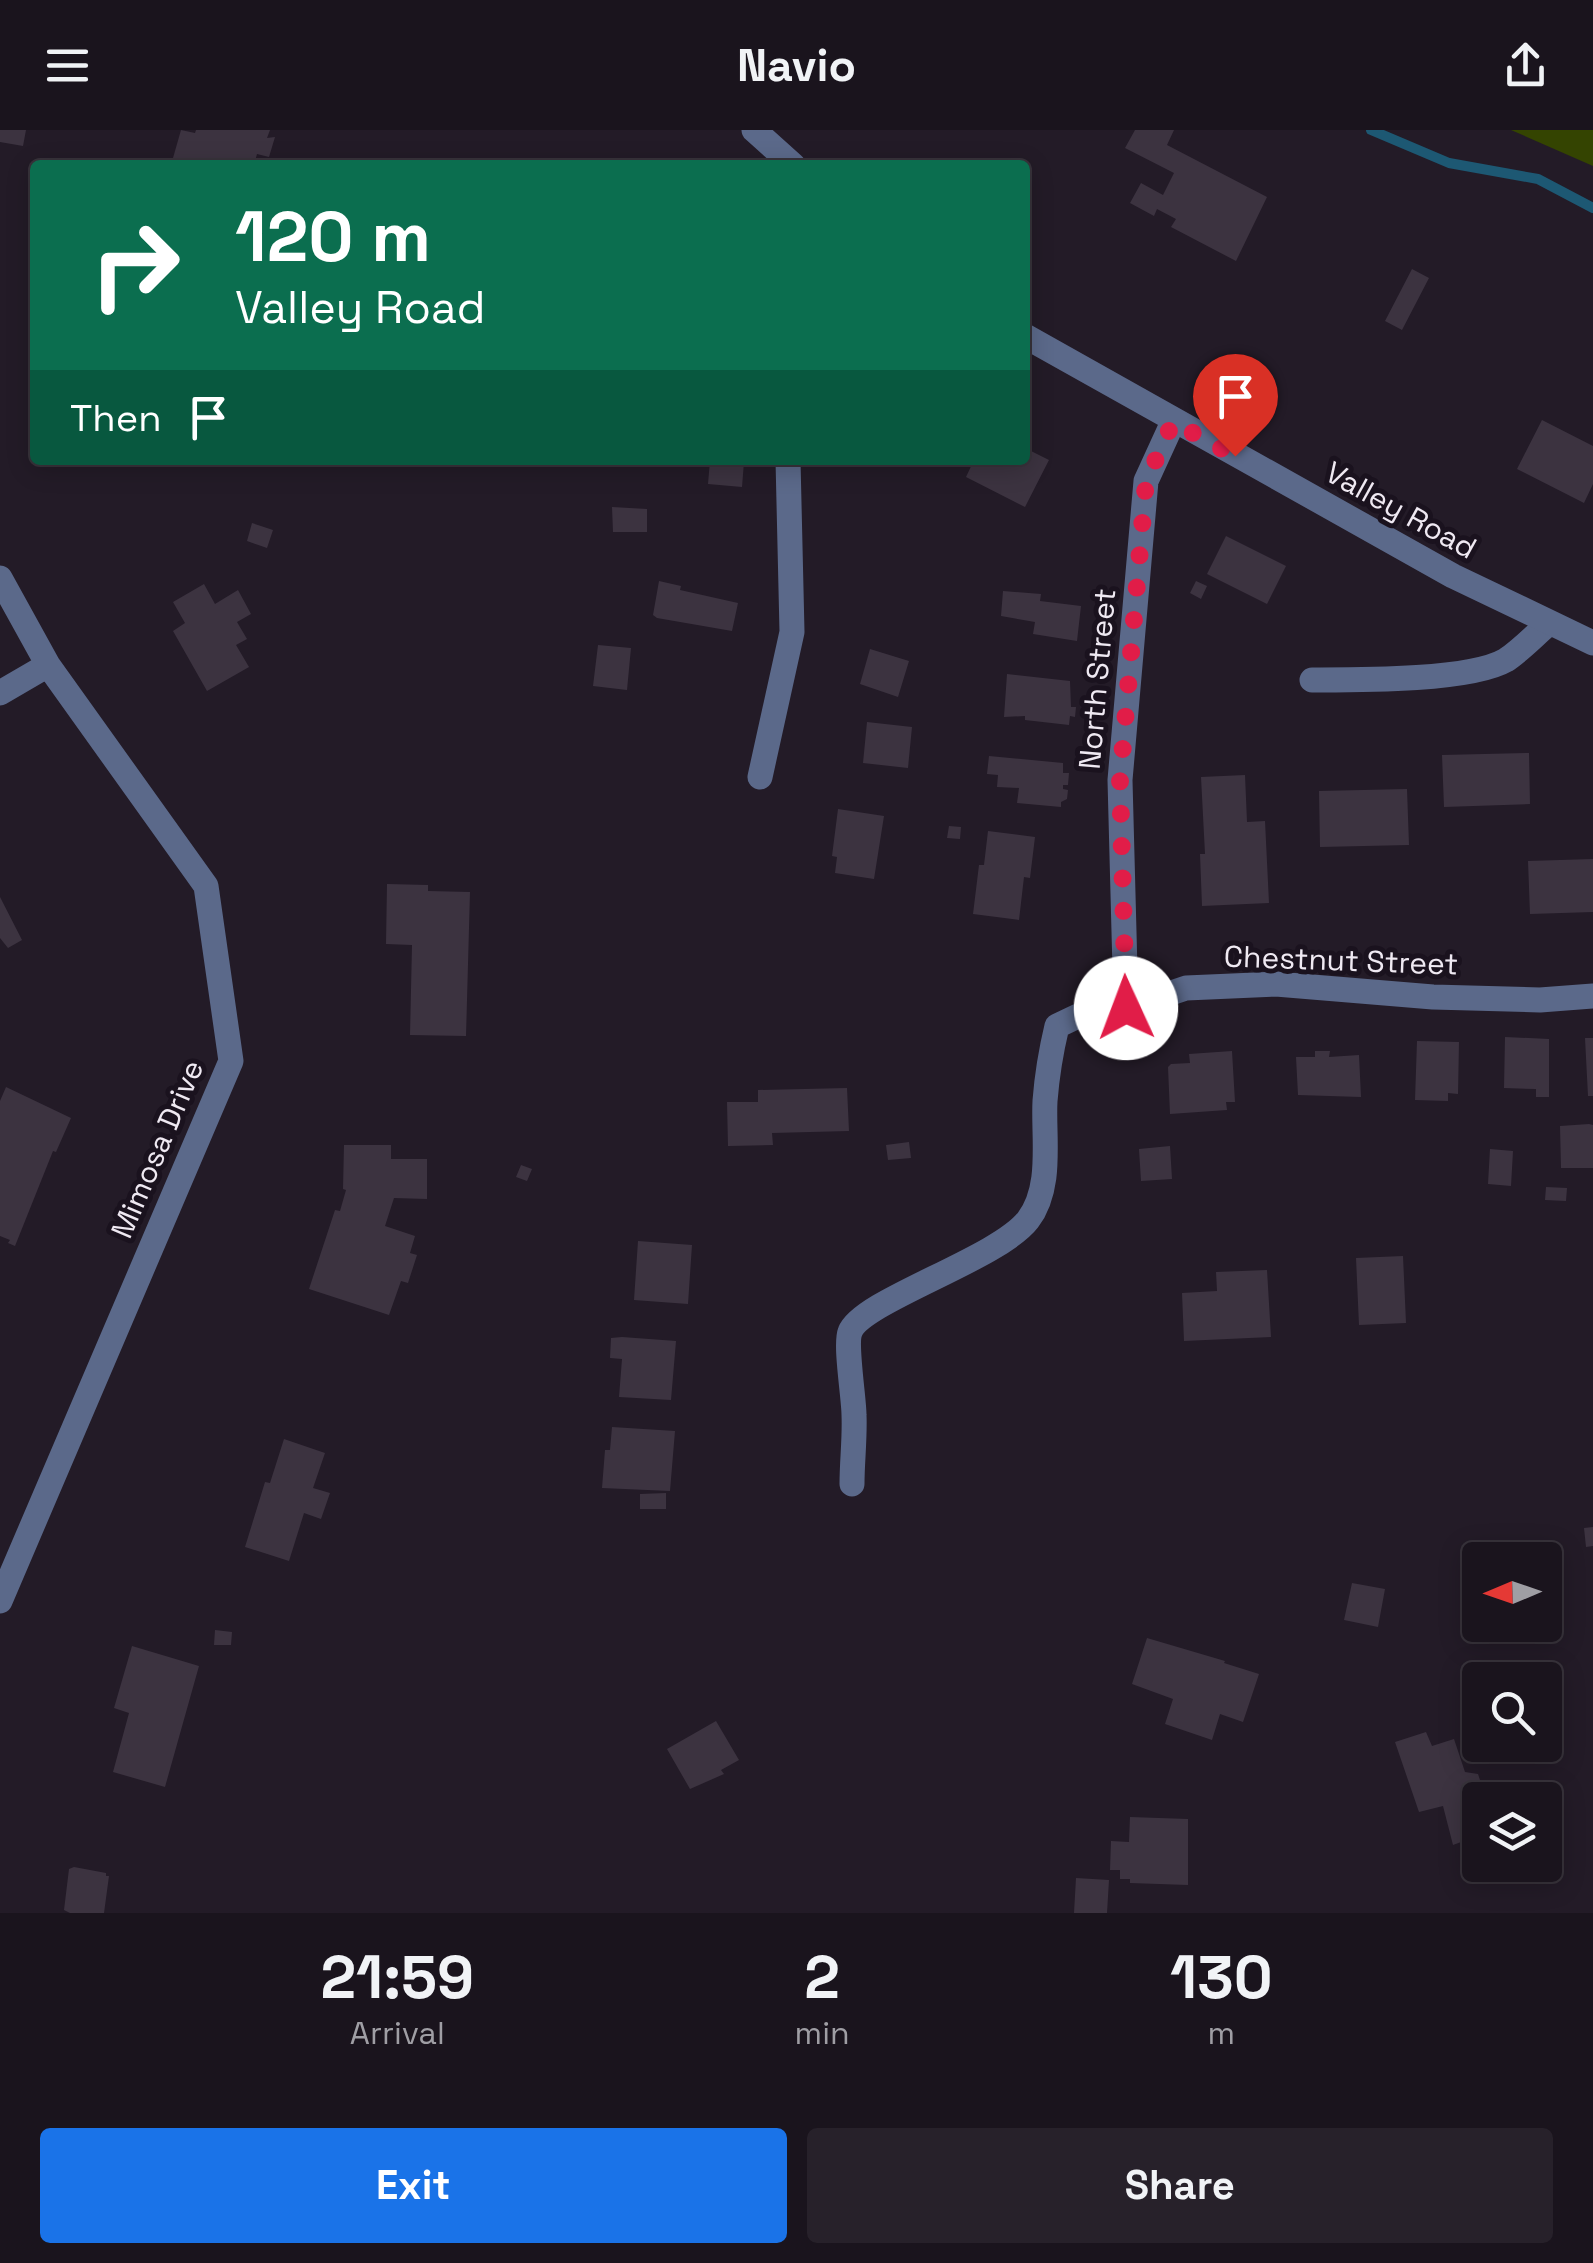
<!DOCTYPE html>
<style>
body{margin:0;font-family:"Space Grotesk",sans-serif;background:#27212a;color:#f1f3f6;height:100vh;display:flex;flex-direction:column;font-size:38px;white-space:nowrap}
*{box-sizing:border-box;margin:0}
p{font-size:32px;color:#9f9ea4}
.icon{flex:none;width:55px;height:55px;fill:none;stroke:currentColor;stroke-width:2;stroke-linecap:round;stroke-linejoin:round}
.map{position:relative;height:1783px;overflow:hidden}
.panel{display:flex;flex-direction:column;background:#1a141d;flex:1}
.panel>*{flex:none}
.guide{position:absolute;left:30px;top:30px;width:1000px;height:305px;border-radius:10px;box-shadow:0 5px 25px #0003,0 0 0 2px #38333b;background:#0b6e4f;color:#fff;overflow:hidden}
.needle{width:65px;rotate:268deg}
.fabs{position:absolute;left:1462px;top:1412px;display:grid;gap:20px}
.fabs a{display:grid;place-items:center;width:100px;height:100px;border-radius:10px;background:#1a141d;box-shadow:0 5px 25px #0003,0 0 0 2px #38333b;font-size:50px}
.pin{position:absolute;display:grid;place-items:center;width:85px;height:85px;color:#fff;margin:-102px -42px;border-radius:50% 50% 50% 0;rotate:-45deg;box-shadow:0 0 10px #0007}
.pin .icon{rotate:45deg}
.me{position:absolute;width:110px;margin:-55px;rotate:358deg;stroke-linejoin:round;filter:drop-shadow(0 0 8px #0008)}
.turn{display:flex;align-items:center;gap:35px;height:210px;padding:0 40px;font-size:45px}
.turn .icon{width:130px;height:130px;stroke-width:2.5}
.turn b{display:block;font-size:70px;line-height:85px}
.then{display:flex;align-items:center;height:95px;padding:0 40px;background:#0003;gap:20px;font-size:38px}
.eta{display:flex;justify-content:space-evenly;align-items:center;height:170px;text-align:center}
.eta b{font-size:60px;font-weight:600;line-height:70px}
.action{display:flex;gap:20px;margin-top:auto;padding:20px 40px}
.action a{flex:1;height:115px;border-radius:10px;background:#1a73e8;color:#fff;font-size:40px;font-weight:600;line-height:115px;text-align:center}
.action a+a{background:#27212a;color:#f1f3f6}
header{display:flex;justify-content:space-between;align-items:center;height:130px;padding:0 40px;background:#1a141d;font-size:45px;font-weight:600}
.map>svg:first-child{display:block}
.green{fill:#344401}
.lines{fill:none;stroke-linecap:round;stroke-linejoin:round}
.stream{stroke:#1d5873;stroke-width:10}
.building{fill:#3c3340}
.minor{stroke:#5b698a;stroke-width:25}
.tertiary{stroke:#5b698a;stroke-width:25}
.route{stroke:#e11d48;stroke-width:18;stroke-dasharray:0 32.4}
.labels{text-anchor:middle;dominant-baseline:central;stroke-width:10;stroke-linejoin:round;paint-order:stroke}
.street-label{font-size:30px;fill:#efe9f2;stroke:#1a121e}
</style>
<header><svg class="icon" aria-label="menu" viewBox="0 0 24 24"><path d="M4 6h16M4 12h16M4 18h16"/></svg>Navio<svg class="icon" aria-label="share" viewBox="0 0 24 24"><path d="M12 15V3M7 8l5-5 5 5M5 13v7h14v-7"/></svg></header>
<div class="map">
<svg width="1593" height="1783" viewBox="0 0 1593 1783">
<rect width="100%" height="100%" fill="#231b27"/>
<path class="green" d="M1511 0H1593V36Z"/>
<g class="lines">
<path class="stream" d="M1371 0 1449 33 1538 49 1593 78"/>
</g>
<path class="building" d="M0 0H26L23 16 0 12Z
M181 0 195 3 196 0H270L267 8 275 7 269 27 257 24 254 35H171Z
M1135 0H1174L1167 15 1267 67 1236 131 1171 97 1176 89 1157 79 1154 86 1130 73 1141 53 1163 65 1174 43 1125 18Z
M1412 139 1429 148 1402 200 1385 191Z
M1542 290 1593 316V354L1584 373 1517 339Z
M1025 318 1049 330 1025 377 966 347 974 330H1025Z
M710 330 744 332 742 357 708 354Z
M612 377 647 379V402H613Z
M252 393 273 400 267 418 247 411Z
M1226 406 1286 436 1267 474 1207 444Z
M659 451 681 456 680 460 738 473 732 501 657 488 653 485Z
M1196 451 1207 456 1201 469 1190 463Z
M204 454 215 474 238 460 251 484 237 492 247 509 236 515 249 537 207 561 173 501 185 493 173 472Z
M1003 461 1041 464 1040 471 1081 476 1077 511 1033 504 1035 492 1001 486Z
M598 515 631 518 627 560 593 556Z
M870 519 909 531 898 567 860 554Z
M1007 544 1070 551 1071 577H1076L1075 587 1070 586 1069 595 1025 590V586L1004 587Z
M867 592 912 597 908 638 863 633Z
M1529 623 1530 674 1444 677 1442 625Z
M989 626 1063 633V643H1069L1068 655H1063V659L1068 660 1067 669 1061 672V677L1017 673 1019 658 997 657 998 645 987 644Z
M1245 645 1247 692 1265 691 1269 773 1202 776 1200 724H1205L1201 647Z
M1407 659 1409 715 1320 717 1319 661Z
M838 679 884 686 874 749 835 743 837 727 832 726Z
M949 696 961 697 960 709 947 708Z
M988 701 1035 707 1030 748 1024 747 1019 790 973 784 979 735H984Z
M1593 729V782L1530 784 1528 731Z
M387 754 428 755V761L470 762 466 906 410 905 412 815 386 814Z
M0 767 22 810 8 818 0 808Z
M1505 907 1549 909V967H1536V959L1504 958Z
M1585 908H1593V966H1588Z
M1417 911 1459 912 1458 964 1448 963V971L1415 970Z
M1232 921 1235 972H1226L1227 980 1170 984 1168 937 1171 934 1190 933 1189 924Z
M1315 921H1330L1329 927 1359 925 1361 967 1298 965 1296 927H1315Z
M6 957 71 988 56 1022 53 1021 15 1116 8 1113 10 1110 0 1106V971Z
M847 958 849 1001 772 1003 773 1015 728 1016 727 972H758V960Z
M1589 994 1593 995V1038H1561L1560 996Z
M909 1012 911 1028 888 1030 886 1015Z
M344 1015H391V1029H427V1069L394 1068 385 1096 415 1106 410 1123 417 1125 408 1153 401 1151 389 1185 309 1159 335 1080 340 1081 346 1060 343 1059Z
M1170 1016 1172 1049 1141 1051 1139 1019Z
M1490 1019 1513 1021 1511 1056 1488 1054Z
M521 1035 532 1039 527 1051 516 1047Z
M1546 1057 1567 1058 1566 1071 1545 1070Z
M638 1111 692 1115 688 1174 634 1170Z
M1403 1126 1406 1193 1359 1195 1356 1128Z
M1267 1140 1271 1207 1184 1211 1182 1163 1217 1161 1216 1142Z
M622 1207 676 1211 671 1270 619 1267 622 1229 610 1228 611 1208Z
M612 1297 675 1301 670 1361 602 1358 605 1320H610Z
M284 1309 325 1323 313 1358 330 1363 321 1389 304 1383 289 1431 245 1417 265 1352 270 1353Z
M666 1363V1379H640V1364Z
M1593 1397V1416L1586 1417 1584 1398Z
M1352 1453 1385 1459 1378 1497 1344 1490Z
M215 1500 232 1502 231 1515H214Z
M1147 1508 1225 1531 1224 1533 1259 1544 1243 1592 1220 1584 1212 1610 1165 1594 1173 1569 1132 1554Z
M132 1516 199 1536 165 1657 113 1642 129 1583 114 1578Z
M716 1591 739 1630 721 1640 724 1644 690 1659 667 1619Z
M1426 1602 1432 1616 1454 1609 1465 1642 1478 1644 1481 1653 1475 1660 1480 1673V1705L1453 1715 1443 1676 1419 1682 1395 1612Z
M1130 1687 1188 1689V1755L1130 1753V1749H1120V1740H1110L1111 1711 1129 1712Z
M74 1737 106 1743V1746H109L104 1783H70L64 1780 69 1739Z
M1076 1748 1109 1750 1107 1783H1074Z"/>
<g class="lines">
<path class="minor" d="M0 448 48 535 206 756 231 931 0 1471
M1312 550C1356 550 1470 551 1506 530 1521 520 1535 505 1548 494
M0 563 48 535
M760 647 792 502 788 330
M1126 878 1120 650 1146 351 1173 292
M852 1354C852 1331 855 1308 854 1285 854 1268 845 1215 850 1202 861 1171 998 1129 1028 1090 1053 1057 1043 1008 1045 971 1047 945 1051 921 1057 896L1078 886 1126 878 1186 858 1276 854 1433 867 1540 870 1593 866"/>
<path class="tertiary" d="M754 0 793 35
M1025 206 1453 446 1593 513"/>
</g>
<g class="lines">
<path class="route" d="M1126 878 1120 650 1146 351 1173 292 1235 326"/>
</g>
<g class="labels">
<g class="street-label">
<text transform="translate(1401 380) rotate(29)">Valley Road</text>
<text transform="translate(1097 549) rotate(-85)">North Street</text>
<text transform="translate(1341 830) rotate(2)">Chestnut Street</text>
<text transform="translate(157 1019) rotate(-67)">Mimosa Drive</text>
</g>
</g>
</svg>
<div class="fabs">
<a><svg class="needle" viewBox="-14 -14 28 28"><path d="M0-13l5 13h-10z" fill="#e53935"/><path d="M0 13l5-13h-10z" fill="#9f9ea4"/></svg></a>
<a><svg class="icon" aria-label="search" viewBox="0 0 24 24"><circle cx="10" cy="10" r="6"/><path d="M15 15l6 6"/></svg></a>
<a><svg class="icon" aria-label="layers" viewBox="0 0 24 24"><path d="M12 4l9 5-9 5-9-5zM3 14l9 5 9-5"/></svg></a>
</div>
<div class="pin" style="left:1235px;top:326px;background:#d93025"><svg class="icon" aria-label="arrive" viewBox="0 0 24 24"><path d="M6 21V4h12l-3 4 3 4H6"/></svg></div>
<svg class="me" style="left:1126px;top:878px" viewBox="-20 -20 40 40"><circle r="19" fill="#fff"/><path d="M0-13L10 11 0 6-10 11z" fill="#e11d48"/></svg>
<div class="guide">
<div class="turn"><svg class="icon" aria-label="right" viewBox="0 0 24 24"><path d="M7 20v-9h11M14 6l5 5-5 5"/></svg><div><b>120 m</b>Valley Road</div></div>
<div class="then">Then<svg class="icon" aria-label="arrive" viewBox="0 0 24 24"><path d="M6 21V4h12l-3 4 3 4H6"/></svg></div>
</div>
</div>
<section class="panel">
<div class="eta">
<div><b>21:59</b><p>Arrival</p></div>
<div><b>2</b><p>min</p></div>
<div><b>130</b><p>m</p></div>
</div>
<div class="action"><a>Exit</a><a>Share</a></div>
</section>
